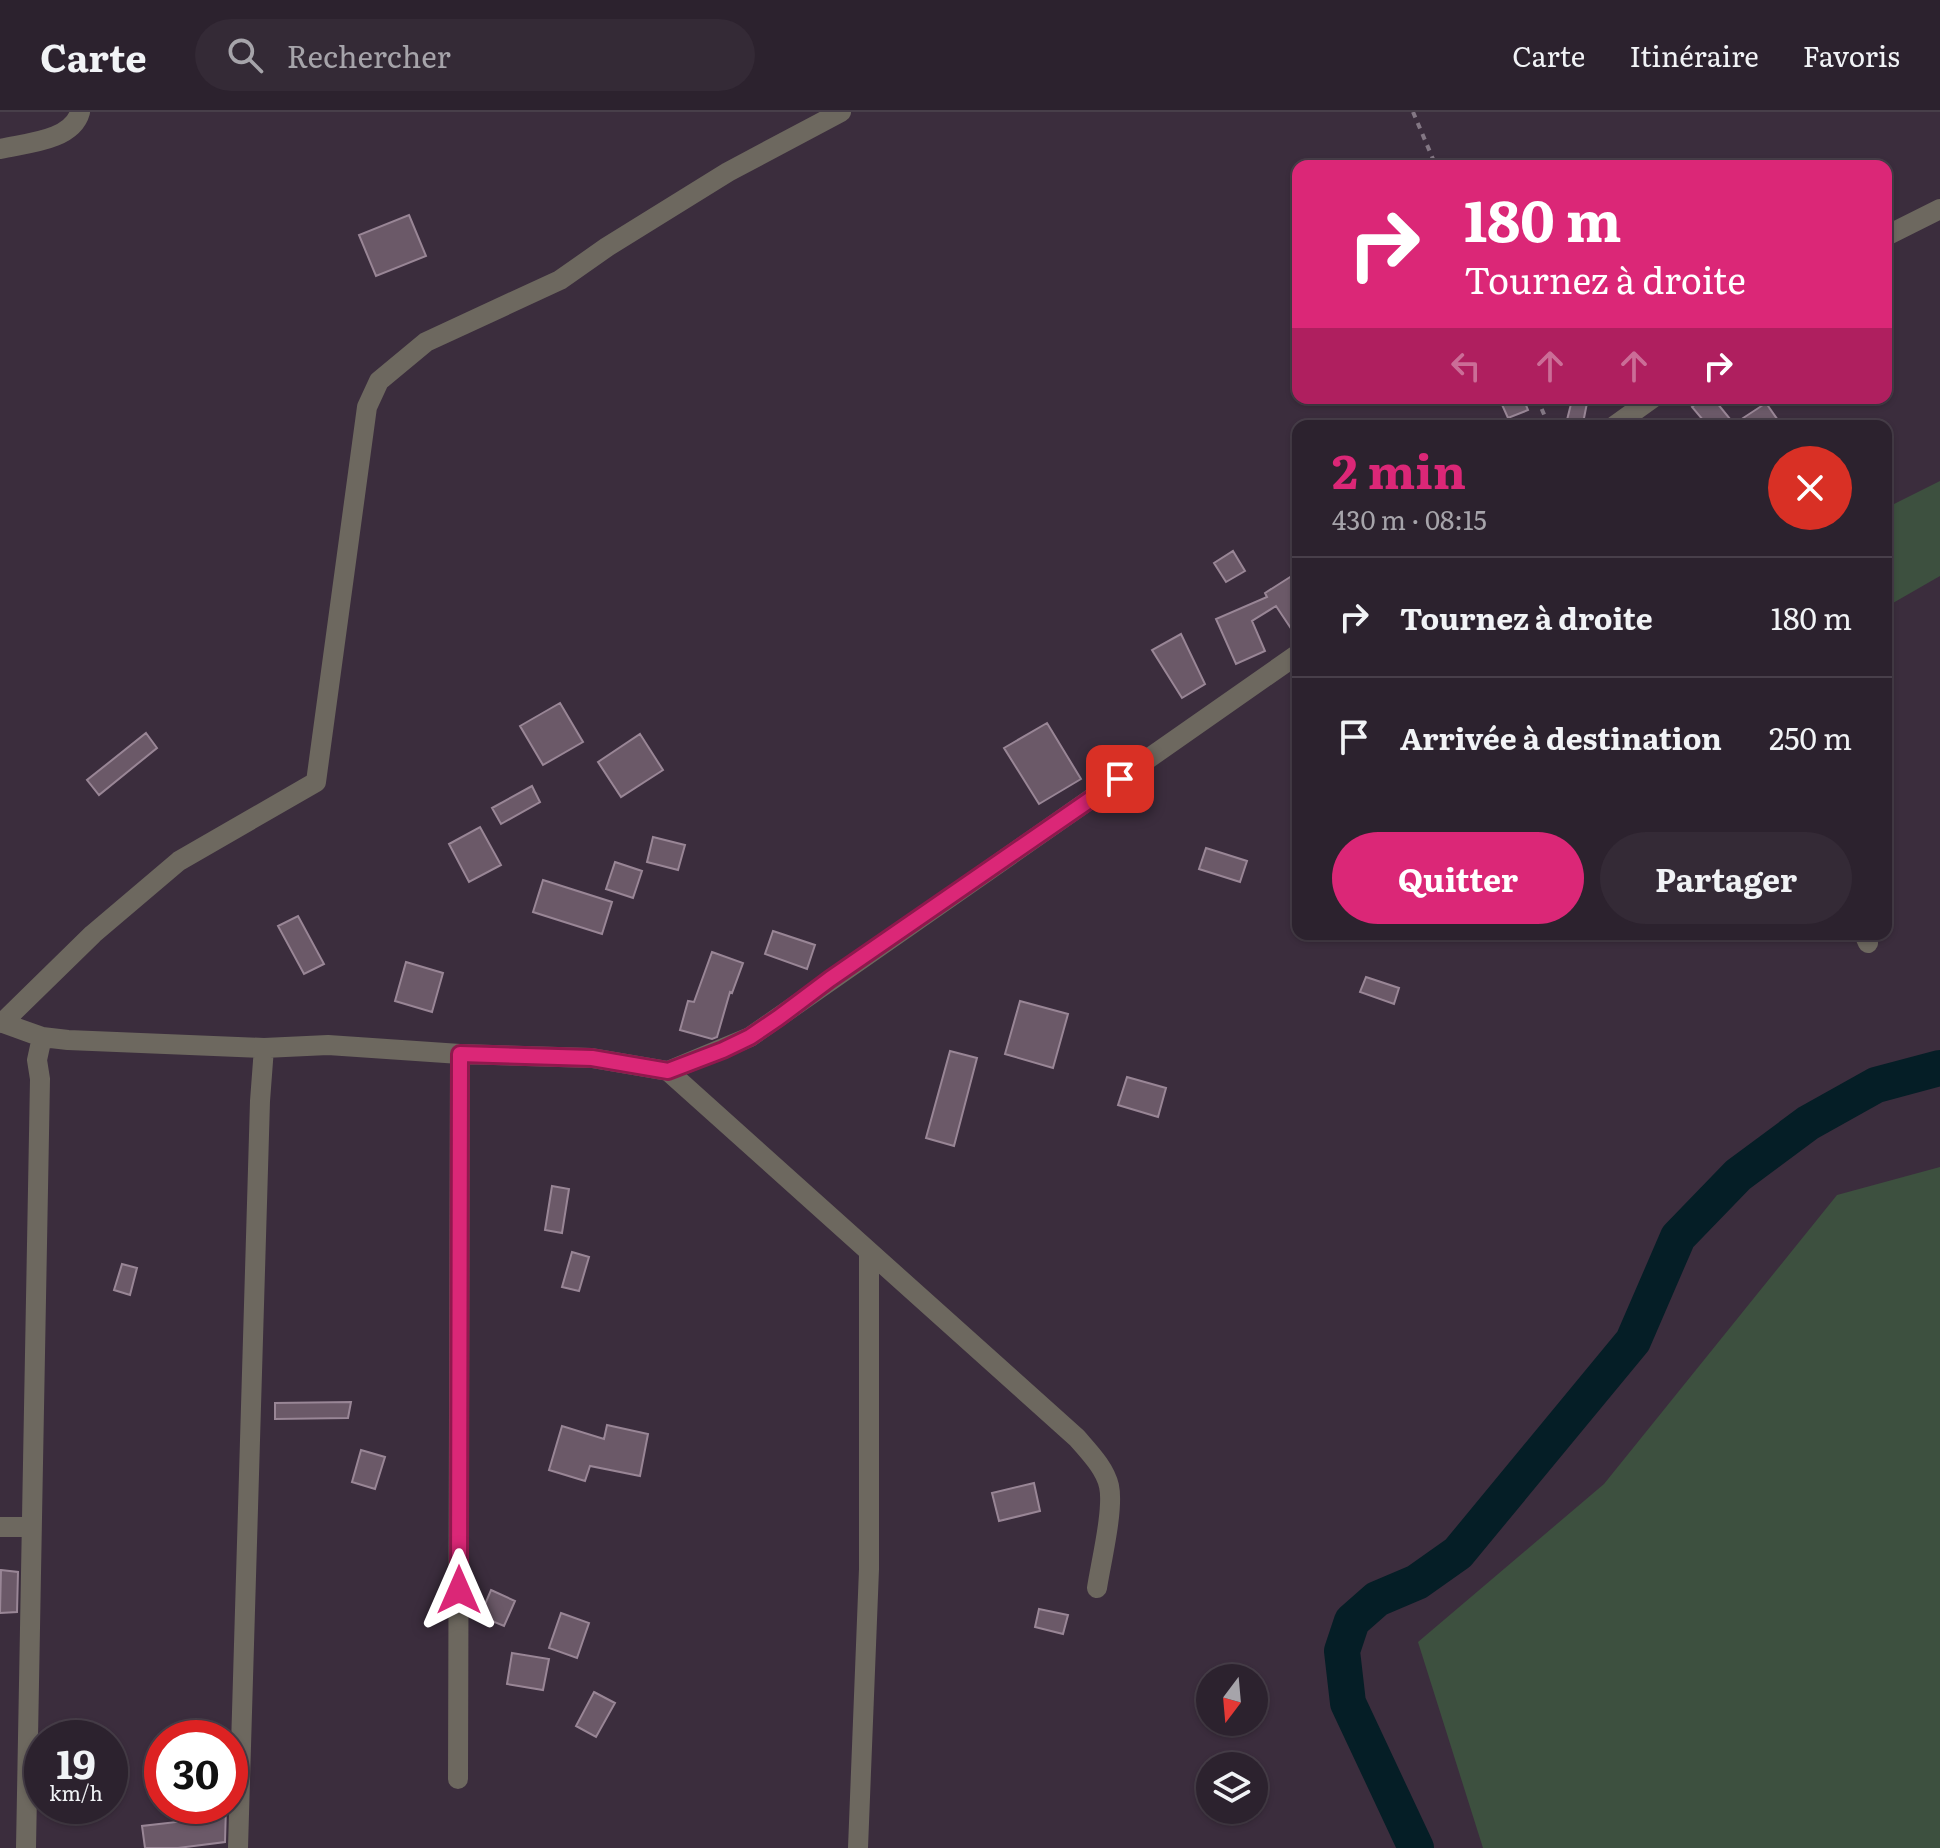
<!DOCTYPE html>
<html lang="fr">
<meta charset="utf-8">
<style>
body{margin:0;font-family:Literata,serif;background:#342a36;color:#f1f3f6;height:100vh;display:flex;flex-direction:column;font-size:30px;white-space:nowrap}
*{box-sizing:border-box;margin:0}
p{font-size:26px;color:#a6a4aa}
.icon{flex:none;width:44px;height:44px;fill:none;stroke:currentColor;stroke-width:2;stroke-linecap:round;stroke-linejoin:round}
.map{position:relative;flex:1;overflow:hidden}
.details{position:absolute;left:1292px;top:308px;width:600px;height:520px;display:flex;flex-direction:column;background:#2c222e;border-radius:16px;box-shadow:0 2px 6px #0004,0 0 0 2px #483f4a}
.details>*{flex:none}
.guide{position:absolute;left:1292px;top:48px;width:600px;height:244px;border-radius:16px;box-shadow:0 2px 6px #0004,0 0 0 2px #483f4a;background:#db2777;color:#fff;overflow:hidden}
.needle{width:52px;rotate:196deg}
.tools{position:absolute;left:1196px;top:1552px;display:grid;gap:16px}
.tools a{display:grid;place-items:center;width:72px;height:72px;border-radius:50%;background:#2c222e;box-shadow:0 2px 6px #0004,0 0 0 2px #483f4a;font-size:40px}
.speed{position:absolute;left:24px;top:1608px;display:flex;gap:16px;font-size:40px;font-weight:700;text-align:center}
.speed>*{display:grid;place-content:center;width:104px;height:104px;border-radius:50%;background:#2c222e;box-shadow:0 2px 6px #0004,0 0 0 2px #483f4a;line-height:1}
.speed small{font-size:20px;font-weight:400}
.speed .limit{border:12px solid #d22;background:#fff;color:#111}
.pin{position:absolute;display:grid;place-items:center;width:68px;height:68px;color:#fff;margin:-34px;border-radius:16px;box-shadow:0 4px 12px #0006}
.me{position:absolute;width:88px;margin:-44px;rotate:0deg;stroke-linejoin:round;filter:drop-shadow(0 0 6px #0008)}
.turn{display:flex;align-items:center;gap:28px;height:168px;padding:0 40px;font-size:36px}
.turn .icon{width:104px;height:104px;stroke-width:2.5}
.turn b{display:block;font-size:56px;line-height:68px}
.lanes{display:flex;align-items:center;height:76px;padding:0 40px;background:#0003;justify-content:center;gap:40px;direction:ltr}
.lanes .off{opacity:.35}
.round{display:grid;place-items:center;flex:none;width:84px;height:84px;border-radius:42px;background:#342a36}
.overview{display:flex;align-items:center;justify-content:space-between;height:136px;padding:0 40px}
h1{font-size:48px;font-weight:700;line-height:60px;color:#db2777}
.action{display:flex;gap:16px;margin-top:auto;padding:16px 40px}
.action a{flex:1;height:92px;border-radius:48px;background:#db2777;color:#fff;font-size:32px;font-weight:700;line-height:92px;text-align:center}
.action a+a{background:#342a36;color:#f1f3f6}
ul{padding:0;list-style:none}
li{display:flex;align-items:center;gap:24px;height:120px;padding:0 40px;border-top:2px solid #483f4a}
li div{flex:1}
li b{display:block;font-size:30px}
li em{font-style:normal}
header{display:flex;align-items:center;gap:48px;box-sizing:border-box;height:112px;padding:0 40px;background:#2c222e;border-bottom:2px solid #483f4a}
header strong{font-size:38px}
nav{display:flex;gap:44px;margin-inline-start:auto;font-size:28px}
.search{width:560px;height:72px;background:#342a36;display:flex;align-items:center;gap:20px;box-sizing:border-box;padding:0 28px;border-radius:44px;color:#a6a4aa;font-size:30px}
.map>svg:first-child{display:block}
.green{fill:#3d503f}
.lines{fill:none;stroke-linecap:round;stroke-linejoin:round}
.river{stroke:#051e26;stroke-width:36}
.building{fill:#6b5968;stroke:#998696;stroke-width:2}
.path{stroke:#837784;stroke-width:4;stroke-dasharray:6 6;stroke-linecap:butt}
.minor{stroke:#6d685f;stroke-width:20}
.route-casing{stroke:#8e194d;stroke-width:20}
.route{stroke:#db2777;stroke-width:14}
</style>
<header>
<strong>Carte</strong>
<div class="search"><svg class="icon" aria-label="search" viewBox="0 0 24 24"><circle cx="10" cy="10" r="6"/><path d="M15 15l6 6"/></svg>Rechercher</div>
<nav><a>Carte</a><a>Itinéraire</a><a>Favoris</a></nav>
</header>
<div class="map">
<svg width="1940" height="1736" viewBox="0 0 1940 1736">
<rect width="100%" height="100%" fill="#3b2d3d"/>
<path class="green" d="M1940 369V464L1886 495V396Z
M1940 1055V1736H1483L1418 1530 1604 1372 1837 1083Z"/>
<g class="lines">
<path class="river" d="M1416 1736 1348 1591 1342 1539 1352 1509 1377 1487 1417 1470 1458 1441 1633 1229 1678 1125 1738 1063 1808 1011 1876 973 1940 956"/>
</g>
<path class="building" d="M409 103 426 144 376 164 359 123Z
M1499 286H1523L1528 298 1508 306Z
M1703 286H1713L1734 312 1766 291 1782 314H1708L1692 295Z
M1572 288 1587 291 1583 311 1567 308Z
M1233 439 1245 459 1226 470 1214 451Z
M1298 460V527L1276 494 1252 509 1265 539 1236 552 1216 507 1267 485 1265 481Z
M1181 522 1205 572 1182 586 1152 538Z
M560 591 583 630 543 653 520 614Z
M1047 611 1081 667 1039 692 1004 636Z
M146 621 157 636 99 683 87 668Z
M640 622 663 658 621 685 598 650Z
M532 674 540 690 501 712 492 696Z
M480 715 501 753 469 770 449 732Z
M653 725 685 733 678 758 647 750Z
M1206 736 1247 749 1240 770 1199 757Z
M615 750 642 759 633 786 606 777Z
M543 768 612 790 602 822 533 800Z
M298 804 324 852 304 862 278 814Z
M773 819 815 833 807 857 765 842Z
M712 840 743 851 732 881 730 880 717 925 712 927 680 918 688 889 694 890Z
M406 850 443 861 432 900 395 889Z
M1366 865 1399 876 1394 892 1360 880Z
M1020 889 1068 902 1053 956 1005 942Z
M950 939 977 946 954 1034 926 1026Z
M1127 965 1166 976 1158 1005 1118 993Z
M552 1074 569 1077 562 1121 545 1118Z
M572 1140 589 1145 579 1179 562 1175Z
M122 1152 137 1156 130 1183 114 1178Z
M351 1290 348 1306 275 1307V1291Z
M607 1313 648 1322 640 1364 590 1354 585 1369 549 1358 562 1314 604 1327Z
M361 1338 385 1345 375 1377 352 1370Z
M1034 1371 1040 1399 999 1409 992 1381Z
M1 1458 18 1460 17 1500 0 1501Z
M491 1478 515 1489 504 1514 480 1504Z
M1039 1497 1068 1503 1063 1522 1035 1515Z
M561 1501 589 1511 577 1546 549 1536Z
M512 1541 549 1547 543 1578 507 1572Z
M594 1580 615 1591 596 1625 576 1614Z
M174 1694H226L225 1730 178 1736H145L142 1714 177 1710Z"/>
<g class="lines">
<path class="path" d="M1413 0 1436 54
M1537 286 1549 314"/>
<path class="minor" d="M0 37C25 31 72 29 80 0
M1886 124 1940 97
M1614 314 1653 286
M1864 822 1868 831
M0 910 42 925 68 928 264 936 328 933 460 942 592 946 668 959 750 925 1298 542
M2 911 93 822 179 749 316 670 367 295 379 269 426 230 560 168 607 135 728 60 841 0
M668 959 1077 1326C1089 1340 1105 1356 1109 1374 1114 1397 1101 1450 1097 1476
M0 1415H31
M458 1667 460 942
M26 1736 40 967 37 948 42 925
M238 1736 260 989 264 936
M858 1736 869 1457V1140"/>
</g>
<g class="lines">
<defs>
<path id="route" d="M459 1478 460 942 592 946 668 959 723 938 750 925 778 906 830 867 1120 667"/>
</defs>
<use href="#route" class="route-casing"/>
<use href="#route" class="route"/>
</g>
</svg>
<div class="tools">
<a><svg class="needle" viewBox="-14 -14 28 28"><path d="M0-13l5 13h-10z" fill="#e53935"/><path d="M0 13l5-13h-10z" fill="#a6a4aa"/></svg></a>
<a><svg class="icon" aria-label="layers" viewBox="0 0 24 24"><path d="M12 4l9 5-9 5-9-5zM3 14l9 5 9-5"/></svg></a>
</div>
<div class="speed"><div>19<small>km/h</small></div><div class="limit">30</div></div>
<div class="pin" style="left:1120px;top:667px;background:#d93025"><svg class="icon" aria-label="arrive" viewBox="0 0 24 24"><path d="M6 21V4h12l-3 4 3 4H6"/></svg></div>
<svg class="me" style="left:459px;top:1478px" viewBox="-20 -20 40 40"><path d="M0-17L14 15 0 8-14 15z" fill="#db2777" stroke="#fff" stroke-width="4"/></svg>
<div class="guide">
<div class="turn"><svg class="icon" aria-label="right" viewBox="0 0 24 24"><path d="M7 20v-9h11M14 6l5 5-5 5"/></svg><div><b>180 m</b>Tournez à droite</div></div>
<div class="lanes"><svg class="icon off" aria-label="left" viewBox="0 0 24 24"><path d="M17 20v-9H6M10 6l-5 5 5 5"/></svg><svg class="icon off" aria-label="ahead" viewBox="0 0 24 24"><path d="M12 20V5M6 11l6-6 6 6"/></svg><svg class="icon off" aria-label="ahead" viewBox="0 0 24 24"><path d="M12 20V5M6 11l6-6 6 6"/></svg><svg class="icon" aria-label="right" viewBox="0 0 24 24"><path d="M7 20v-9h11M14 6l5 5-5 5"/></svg></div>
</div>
<section class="details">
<div class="overview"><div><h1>2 min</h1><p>430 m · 08:15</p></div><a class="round" style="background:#d93025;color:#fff"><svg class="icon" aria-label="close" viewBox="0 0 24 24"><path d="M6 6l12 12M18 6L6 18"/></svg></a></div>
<ul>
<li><svg class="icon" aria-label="right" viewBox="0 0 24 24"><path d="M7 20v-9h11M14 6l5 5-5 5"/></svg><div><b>Tournez à droite</b></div><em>180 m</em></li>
<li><svg class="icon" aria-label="arrive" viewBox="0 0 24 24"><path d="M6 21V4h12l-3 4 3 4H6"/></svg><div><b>Arrivée à destination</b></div><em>250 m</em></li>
</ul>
<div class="action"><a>Quitter</a><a>Partager</a></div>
</section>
</div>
